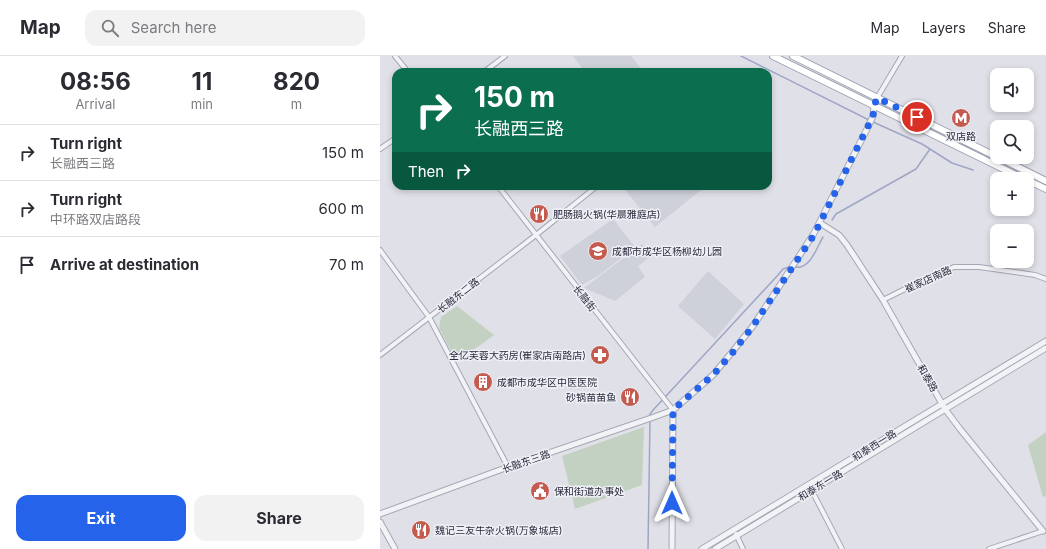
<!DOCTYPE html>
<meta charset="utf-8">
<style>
body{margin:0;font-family:Inter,"Noto Sans SC",sans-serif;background:#f2f2f3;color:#2b2b33;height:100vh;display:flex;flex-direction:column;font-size:15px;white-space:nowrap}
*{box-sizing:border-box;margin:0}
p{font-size:13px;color:#7c7c81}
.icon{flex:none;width:22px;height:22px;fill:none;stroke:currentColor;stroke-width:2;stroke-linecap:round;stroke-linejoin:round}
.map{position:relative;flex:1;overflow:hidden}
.panel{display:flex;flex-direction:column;background:#fff;width:380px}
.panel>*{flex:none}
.hud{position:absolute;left:12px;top:12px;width:380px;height:122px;border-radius:12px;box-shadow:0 2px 6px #0003;background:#0b6e4f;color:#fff;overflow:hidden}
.tools{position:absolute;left:610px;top:12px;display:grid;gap:8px}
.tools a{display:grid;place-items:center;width:44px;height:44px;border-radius:8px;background:#fff;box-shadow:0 2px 6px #0003;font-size:20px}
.pin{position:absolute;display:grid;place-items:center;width:34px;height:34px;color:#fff;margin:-17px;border:2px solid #fff;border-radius:50%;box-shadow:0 1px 4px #0007}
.me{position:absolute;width:44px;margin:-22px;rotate:0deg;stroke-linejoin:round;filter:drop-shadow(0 0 3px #0008)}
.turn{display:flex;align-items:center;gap:14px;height:84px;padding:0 16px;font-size:18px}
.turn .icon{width:52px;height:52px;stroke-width:2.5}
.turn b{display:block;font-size:28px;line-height:34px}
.then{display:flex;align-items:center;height:38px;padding:0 16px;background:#0003;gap:8px;font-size:15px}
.eta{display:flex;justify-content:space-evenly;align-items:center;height:68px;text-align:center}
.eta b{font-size:24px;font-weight:700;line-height:28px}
.cta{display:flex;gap:8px;margin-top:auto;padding:8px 16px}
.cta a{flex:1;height:46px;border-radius:12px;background:#2563eb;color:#fff;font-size:16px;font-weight:700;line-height:46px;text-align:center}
.cta a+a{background:#f2f2f3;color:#2b2b33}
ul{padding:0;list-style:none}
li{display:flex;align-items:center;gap:12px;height:56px;padding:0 16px;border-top:1px solid #e1e1e2}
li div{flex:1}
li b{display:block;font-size:15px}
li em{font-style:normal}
header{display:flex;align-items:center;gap:24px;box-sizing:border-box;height:56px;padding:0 20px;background:#fff;border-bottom:1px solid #e1e1e2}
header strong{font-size:19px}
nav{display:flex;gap:22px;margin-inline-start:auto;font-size:14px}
.search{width:280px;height:36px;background:#f2f2f3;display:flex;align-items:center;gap:10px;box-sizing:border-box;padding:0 14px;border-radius:12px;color:#7c7c81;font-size:15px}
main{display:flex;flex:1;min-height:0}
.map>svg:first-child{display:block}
.built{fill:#ced0da}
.green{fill:#c2d1c2}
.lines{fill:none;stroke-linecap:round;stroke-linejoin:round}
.stream{stroke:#9ea6c5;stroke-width:1.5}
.minor-casing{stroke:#a6a7b2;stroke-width:6}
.tertiary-casing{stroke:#a6a7b2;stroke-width:7}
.primary-casing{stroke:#a0a3b3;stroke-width:8}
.minor{stroke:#f2f3f6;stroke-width:4}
.tertiary{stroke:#f2f3f6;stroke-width:5}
.primary{stroke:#fff;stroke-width:6}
.route{stroke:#2563eb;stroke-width:7;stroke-dasharray:0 12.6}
.labels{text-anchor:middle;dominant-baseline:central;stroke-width:3;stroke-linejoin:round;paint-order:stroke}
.poi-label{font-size:10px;fill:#2a2c3e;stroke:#eff0f6;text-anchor:start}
.street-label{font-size:10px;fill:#2a2c3e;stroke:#eff0f6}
</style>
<header>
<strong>Map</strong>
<div class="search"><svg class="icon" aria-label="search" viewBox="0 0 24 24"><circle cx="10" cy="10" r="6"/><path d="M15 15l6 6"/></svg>Search here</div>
<nav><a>Map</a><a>Layers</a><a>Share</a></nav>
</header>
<main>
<section class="panel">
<div class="eta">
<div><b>08:56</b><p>Arrival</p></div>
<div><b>11</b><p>min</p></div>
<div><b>820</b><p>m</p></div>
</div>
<ul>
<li><svg class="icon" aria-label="right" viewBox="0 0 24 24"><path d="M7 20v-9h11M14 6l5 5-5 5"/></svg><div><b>Turn right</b><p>长融西三路</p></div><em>150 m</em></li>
<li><svg class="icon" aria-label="right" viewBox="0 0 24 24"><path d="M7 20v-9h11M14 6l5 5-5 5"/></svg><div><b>Turn right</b><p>中环路双店路段</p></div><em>600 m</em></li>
<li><svg class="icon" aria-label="arrive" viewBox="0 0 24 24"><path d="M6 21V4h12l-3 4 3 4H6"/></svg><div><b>Arrive at destination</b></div><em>70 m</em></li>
</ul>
<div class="cta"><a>Exit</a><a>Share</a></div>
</section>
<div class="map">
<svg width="666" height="493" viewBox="0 0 666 493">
<rect width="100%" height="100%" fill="#e0e1e8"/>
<path class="built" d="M193 0H251L264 16H205Z
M242 130H326L275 171Z
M233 163 255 191 218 220 202 229 180 200Z
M262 188 271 200 258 210 265 221 235 245 204 232Z
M328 215 364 248 335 283 298 250Z"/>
<path class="green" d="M77 250 114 279 77 306 59 272 61 261Z
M264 371 262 429 195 453 182 400Z
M666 376V440L663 441 648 389Z"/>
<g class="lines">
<path class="stream" d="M361 0 489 64
M493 66 542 88 572 107 593 114
M452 164 456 158 536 113 550 93
M415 211C430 214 437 191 443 181
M270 361V358L274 353 398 219 403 213 409 211
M268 493 270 365"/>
<defs>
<path id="minor" d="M15 0 28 16
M104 16 125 0
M494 50 497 42 522 0
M0 93 16 82
M118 130 293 354
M0 194 49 261 128 411
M503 244 541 225 574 211H599L655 219 666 223
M0 299 156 179 217 130
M429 429 462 493
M356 478 363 493
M609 493 663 475"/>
<path id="tertiary" d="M440 167 459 179 467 189 503 244 565 353 580 373 663 475
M0 458 128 411 274 361 293 354 333 319 353 295 373 270 433 179 488 71 493 60 494 50
M0 466 15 493
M292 493 293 354
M322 493C437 424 551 354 666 285
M335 493 666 292"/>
<path id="primary" d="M393 0 644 123
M413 0 617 101
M618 101 666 125
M647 124 666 133"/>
</defs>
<use href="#minor" class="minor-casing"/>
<use href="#tertiary" class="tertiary-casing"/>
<use href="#primary" class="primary-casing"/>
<use href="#minor" class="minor"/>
<use href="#tertiary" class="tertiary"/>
<use href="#primary" class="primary"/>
</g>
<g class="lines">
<path class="route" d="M292 447 293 354 333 319 353 296 373 270 434 179 493 60 494 50 497 42 537 61"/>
</g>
<defs>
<symbol id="metro-disc" viewBox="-11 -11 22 22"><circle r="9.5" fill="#c45b4e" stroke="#eff0f6"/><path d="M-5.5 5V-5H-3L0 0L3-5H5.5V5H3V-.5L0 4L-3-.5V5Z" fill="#fff"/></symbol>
<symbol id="restaurant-disc" viewBox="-11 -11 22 22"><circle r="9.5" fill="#c45b4e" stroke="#eff0f6"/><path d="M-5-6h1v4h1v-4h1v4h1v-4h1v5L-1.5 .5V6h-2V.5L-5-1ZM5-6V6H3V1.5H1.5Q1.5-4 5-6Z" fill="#fff"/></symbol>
<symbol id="school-disc" viewBox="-11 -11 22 22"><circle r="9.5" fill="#c45b4e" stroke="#eff0f6"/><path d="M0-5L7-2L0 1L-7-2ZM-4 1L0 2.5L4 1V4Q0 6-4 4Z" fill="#fff"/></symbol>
<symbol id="pharmacy-disc" viewBox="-11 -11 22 22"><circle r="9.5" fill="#c45b4e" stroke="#eff0f6"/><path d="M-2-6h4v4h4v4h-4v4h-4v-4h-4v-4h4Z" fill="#fff"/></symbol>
<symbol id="building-disc" viewBox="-11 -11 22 22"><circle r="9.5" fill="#c45b4e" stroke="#eff0f6"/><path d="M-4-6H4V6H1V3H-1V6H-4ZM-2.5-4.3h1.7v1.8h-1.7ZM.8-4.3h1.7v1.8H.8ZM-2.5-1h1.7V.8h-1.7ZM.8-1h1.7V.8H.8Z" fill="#fff"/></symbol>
<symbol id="civic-disc" viewBox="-11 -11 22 22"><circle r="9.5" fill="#c45b4e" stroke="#eff0f6"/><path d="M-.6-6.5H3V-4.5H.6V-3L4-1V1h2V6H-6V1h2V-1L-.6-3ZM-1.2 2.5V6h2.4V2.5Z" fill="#fff"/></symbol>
</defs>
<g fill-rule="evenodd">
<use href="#metro-disc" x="570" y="51" width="22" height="22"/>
<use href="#restaurant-disc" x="148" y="147" width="22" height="22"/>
<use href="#school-disc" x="207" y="184" width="22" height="22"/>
<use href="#pharmacy-disc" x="209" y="288" width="22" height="22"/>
<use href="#building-disc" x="92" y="315" width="22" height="22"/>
<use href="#restaurant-disc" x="239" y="330" width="22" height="22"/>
<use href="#civic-disc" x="149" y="424" width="22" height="22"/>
<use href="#restaurant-disc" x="30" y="463" width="22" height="22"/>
</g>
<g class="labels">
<g class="poi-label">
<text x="581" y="80" text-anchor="middle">双店路</text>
<text x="173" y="158">肥肠鹅火锅(华晨雅庭店)</text>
<text x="232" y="195">成都市成华区杨柳幼儿园</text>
<text x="206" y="299" text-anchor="end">全亿芙蓉大药房(崔家店南路店)</text>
<text x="117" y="326">成都市成华区中医医院</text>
<text x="236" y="341" text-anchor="end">砂锅苗苗鱼</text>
<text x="174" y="435">保和街道办事处</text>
<text x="55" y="474">魏记三友牛杂火锅(万象城店)</text>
</g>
<g class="street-label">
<text transform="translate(548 223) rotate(-24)">崔家店南路</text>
<text transform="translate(78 239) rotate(-38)">长融东二路</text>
<text transform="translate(205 242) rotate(52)">长融街</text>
<text transform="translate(548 322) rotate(60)">和泰路</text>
<text transform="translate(494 389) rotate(-32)">和泰西一路</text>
<text transform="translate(146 405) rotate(-19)">长融东三路</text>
<text transform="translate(440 429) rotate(-31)">和泰东一路</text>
</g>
</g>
</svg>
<div class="tools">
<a><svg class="icon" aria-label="sound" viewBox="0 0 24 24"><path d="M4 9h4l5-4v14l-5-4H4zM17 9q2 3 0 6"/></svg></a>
<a><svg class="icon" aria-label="search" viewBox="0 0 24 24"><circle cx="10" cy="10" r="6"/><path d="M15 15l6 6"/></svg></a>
<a>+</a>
<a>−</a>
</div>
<div class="pin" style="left:537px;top:61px;background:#d93025"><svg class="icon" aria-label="arrive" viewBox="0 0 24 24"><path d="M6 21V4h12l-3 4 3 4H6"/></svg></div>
<svg class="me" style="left:292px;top:447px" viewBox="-20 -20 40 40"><path d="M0-17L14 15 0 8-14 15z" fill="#2563eb" stroke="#fff" stroke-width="4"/></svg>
<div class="hud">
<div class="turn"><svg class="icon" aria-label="right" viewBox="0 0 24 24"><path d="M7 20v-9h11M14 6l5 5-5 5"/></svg><div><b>150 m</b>长融西三路</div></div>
<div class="then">Then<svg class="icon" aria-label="right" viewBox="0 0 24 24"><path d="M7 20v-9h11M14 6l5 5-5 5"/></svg></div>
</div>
</div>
</main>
